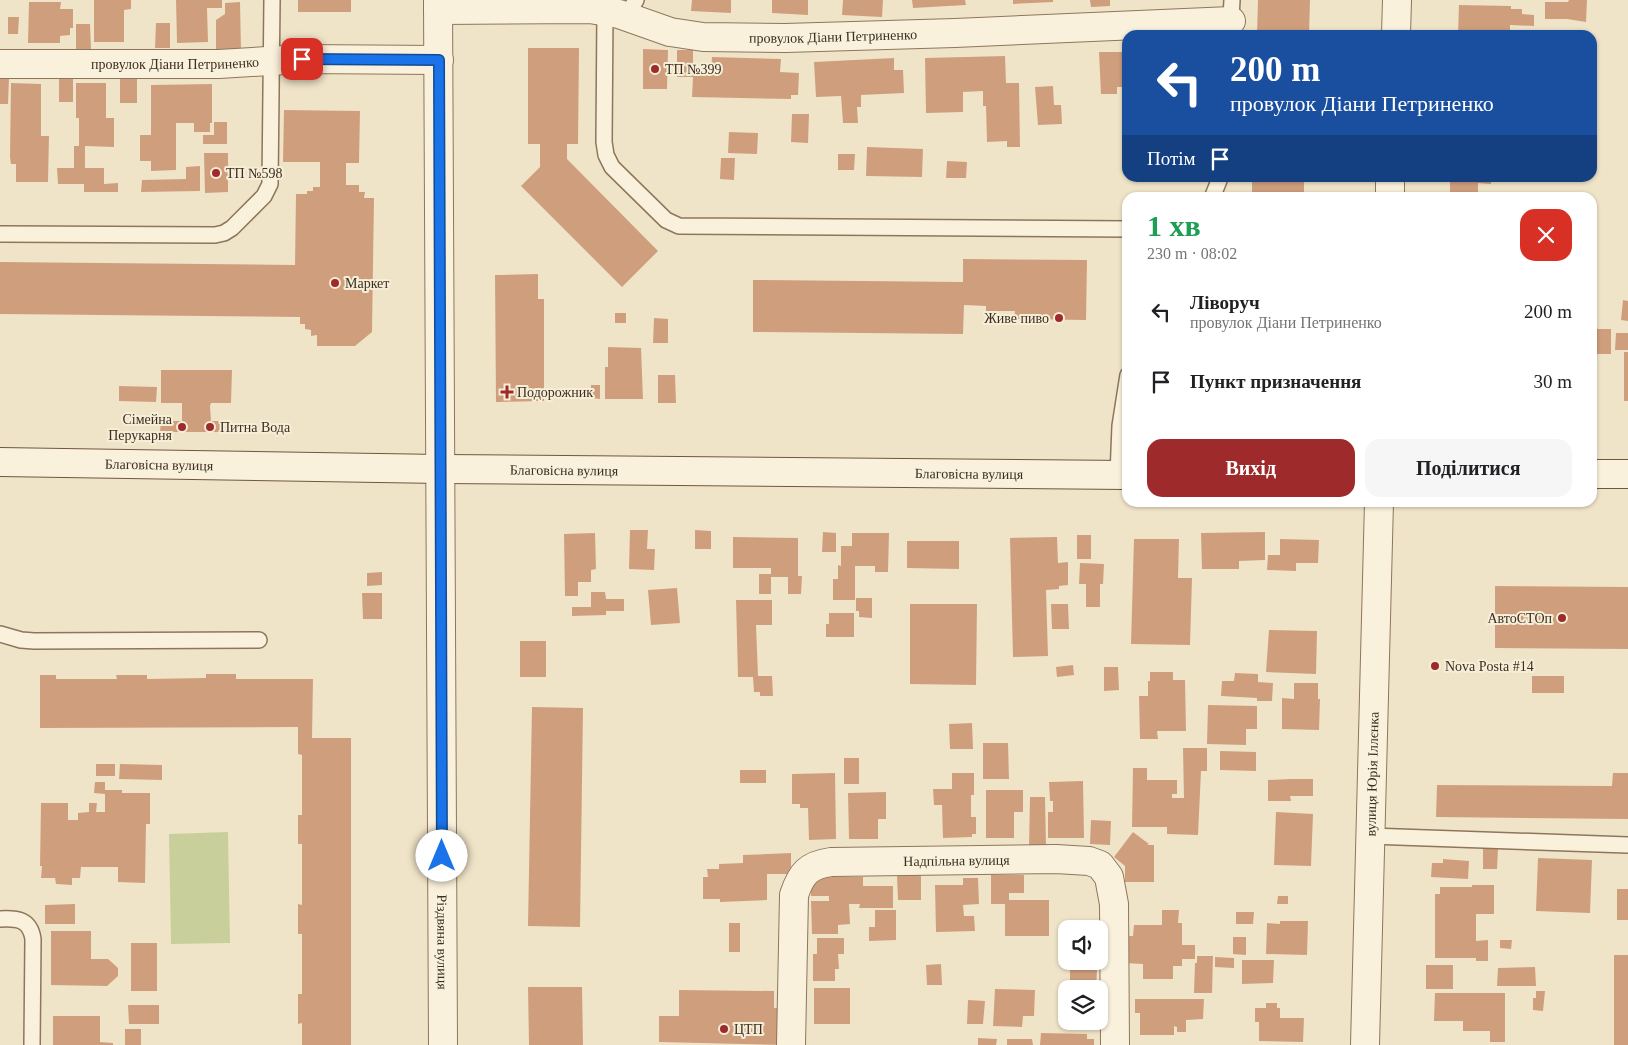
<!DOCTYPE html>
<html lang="uk">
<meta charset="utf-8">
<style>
body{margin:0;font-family:"Times New Roman",serif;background:#f6f6f6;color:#202124;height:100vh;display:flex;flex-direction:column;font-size:19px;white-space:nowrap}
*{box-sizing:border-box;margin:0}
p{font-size:16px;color:#757577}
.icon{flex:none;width:28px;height:28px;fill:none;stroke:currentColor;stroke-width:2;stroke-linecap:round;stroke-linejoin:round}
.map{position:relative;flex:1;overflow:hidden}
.panel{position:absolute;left:1122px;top:192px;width:475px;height:315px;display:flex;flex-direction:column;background:#fff;border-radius:15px;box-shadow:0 1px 4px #0004}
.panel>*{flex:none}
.hud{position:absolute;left:1122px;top:30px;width:475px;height:152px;border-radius:15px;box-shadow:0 1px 4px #0004;background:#1a4fa0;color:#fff;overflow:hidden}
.tools{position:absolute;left:1058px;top:920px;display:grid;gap:10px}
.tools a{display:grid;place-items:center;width:50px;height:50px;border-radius:10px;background:#fff;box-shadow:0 1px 4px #0004;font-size:25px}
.pin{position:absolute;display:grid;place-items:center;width:42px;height:42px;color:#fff;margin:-21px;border-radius:10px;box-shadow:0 2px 8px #0006}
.me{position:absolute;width:55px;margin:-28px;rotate:0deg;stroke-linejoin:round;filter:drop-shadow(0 0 4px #0008)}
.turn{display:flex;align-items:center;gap:18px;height:105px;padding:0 25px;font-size:22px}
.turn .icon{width:65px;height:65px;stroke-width:2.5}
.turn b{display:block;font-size:35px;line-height:42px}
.then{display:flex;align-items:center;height:48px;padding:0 25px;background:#0003;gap:10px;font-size:19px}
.round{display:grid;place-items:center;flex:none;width:52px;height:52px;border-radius:15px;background:#f6f6f6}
.summary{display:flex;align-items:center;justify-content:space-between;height:85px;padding:0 25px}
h1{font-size:30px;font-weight:700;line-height:38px;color:#1e9e55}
.primary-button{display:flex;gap:10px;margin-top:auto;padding:10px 25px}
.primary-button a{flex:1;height:58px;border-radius:15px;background:#9e2a2b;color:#fff;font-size:20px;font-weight:700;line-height:58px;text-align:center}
.primary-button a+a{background:#f6f6f6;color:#202124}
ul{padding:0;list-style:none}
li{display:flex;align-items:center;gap:15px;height:70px;padding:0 25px}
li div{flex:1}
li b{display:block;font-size:19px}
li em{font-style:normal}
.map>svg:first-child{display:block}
.green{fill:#c9cf9b}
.building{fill:#cf9f7d}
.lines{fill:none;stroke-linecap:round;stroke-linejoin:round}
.service-casing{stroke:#8d765c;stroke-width:18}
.minor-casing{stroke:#8d765c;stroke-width:30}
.tertiary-casing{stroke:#8d765c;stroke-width:30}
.secondary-casing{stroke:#6f573f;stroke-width:30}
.service{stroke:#faf1dc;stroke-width:15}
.minor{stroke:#faf1dc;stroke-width:28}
.tertiary{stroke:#faf1dc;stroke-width:28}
.secondary{stroke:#faf1dc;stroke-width:28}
.route-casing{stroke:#114b97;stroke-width:12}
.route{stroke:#1a73e8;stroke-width:9}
.poi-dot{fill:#9e2a2b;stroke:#f7eed8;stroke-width:2}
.labels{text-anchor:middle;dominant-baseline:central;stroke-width:4;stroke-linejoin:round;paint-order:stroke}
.street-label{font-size:14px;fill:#3d2e20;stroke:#f7eed8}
.poi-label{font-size:14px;fill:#3d2e20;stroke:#f7eed8;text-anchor:start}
</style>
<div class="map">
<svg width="1628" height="1045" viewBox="0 0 1628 1045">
<rect width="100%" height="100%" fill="#f0e4c8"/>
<path class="green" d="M228 832 230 943 171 944 169 834Z"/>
<path class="building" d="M94 0H131V9L124 10V42H94Z
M176 0H222V8H207L208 42 177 43Z
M298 0H351V12H298Z
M692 0H731V13L691 11Z
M772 0H808V15L772 13Z
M843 0H883L882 17 842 15Z
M912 0H965L966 5 913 8Z
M1013 0H1053V2L1013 4Z
M1090 0H1110V6L1091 7Z
M1258 0H1310L1309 35H1257Z
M1569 0H1587L1586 22 1567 19H1545V2H1568Z
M29 2H61L60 9H73V28H70V35L60 36V43H28Z
M240 2 241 50 216 51V20L225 14V3Z
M1459 5 1511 6V9H1522V14L1534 15V26L1510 25V35H1458Z
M8 17H19L18 34H8Z
M156 23H170V48H155Z
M76 24H90L91 49H76Z
M528 48H579L578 144H567V159L658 251 622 287 521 186 540 167V144H528Z
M643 49 668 50 667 89H643Z
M677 50H693V70H711L712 57 781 59 780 72 799 73 798 95H791V99L692 97 693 77H677Z
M1099 52H1128V87H1117V94H1101Z
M1005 56 1006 83H1019L1020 147H1007V141L987 142 986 106H983V91L963 92V112L926 113 925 58Z
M894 58V70H903L904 93 861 95V107H857L858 123H843L841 96 816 97 814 62Z
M0 78H9L8 104H0Z
M59 79H73V102H59Z
M120 79H137V103H120Z
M11 83 41 84V136H49L48 182H16V164H11L10 157Z
M76 83H106V118H114V147L85 146V168H104V184L118 183V192H84V184H58L57 168H74V146H79V118H76Z
M212 84V123H210V132H194V123H176V170L151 171V161H140V135H151V85Z
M1053 86 1054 105H1061L1062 124 1038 125 1035 87Z
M284 110 360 111 359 163H346V185H359V192H365L364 198H374L372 332 355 346H317V335L311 336V330L305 329V324H300V317L0 314V262L295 265 296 194H307V191H313V187H320V162H283Z
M792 114H809L808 143 791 142Z
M214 122H227V144H203V135H214Z
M729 132 758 133 757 154 728 153Z
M867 147 923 149 922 177 866 176Z
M204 153H228V192L205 193Z
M838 154H855L854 170H838Z
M721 158H735L734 180 720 179Z
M947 161 967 162 966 178H946Z
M200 166V191L141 192 142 180 186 179V167Z
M1252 178H1304V195H1281V198H1252Z
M1450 178H1491V184L1478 183V195L1493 196V198H1450Z
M963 259 1087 260 1086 320 1014 319 1015 311H986V306L964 305 963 334 753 332V280L963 282Z
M538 274V299H544V401L496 402 495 275Z
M1623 300 1628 301V321L1621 320Z
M615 313H626V323H615Z
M654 318 668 319V343H653Z
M1592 329H1611V354H1592Z
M1616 333H1628V350H1615Z
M608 347 641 348 643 399H605V367H608Z
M1624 352H1628V401H1624Z
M161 370H232L231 403H211L210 406 211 421H231V432H160L161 421H182V403H161Z
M658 375H675L676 403H658Z
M591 385H600V399L591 398Z
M119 386 157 387 156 402 119 401Z
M630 530H648L647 549H655L654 570 629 569Z
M695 530 711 531V549H695Z
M823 532 836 533V552H822Z
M1265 532V560L1239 561V569H1202L1201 533Z
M595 533 596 569 591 570V582H578V596H565L564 534Z
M852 533H889L888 572H875V566H855V600H833V579H838V565L841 566V546H852Z
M1077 535H1091V559H1077Z
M733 537 798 538V576H802L801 594H788V577H771V594H759V574H771V568H733Z
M1057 537 1058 563 1068 562V585L1059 586V589L1046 590 1048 656 1013 657 1010 538Z
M1134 539H1179L1178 578H1192L1190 645 1131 644Z
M1280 539 1319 540 1318 563H1296V571L1267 570 1268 555H1280Z
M907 541H959V569L907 568Z
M1080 563 1104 564 1103 584H1100V607H1086V584H1079Z
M382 572V585L367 586V573Z
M1495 586 1628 587V649L1495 648Z
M677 588 680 623 651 625 648 590Z
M591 592H605L606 599H624V611H606V615L572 616V607H591Z
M362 593H382V619H363Z
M856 598H872V618L859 617V611H856Z
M736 600H772V625H756L758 676H772L773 696H760V692H754L753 677H738Z
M910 604H977L976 685 910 684Z
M1051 604H1068L1069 629H1052Z
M829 613H854V637H826V624H829Z
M1269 630 1317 631 1316 674 1266 672Z
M520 641H546V677H520Z
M1073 665 1074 675 1057 677 1056 667Z
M1104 667H1118L1119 690 1104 691Z
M1150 672H1173V680H1185L1186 731H1157L1158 739H1140L1139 696H1148V681H1150Z
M1235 673 1258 674V682L1273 683 1272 701H1257V698L1221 696 1222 681H1234Z
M206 674H236V679H313L312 738H351V1045H302V1023L298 1024V994H302V934H298V904L302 905V844H298V815H302V755L298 754V727L40 728V675H56V679H117L116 675H147V679L206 678Z
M1532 676H1564V693H1532Z
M1294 683H1318V699H1320L1319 730 1282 729V698L1294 699Z
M1208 705 1257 706V729H1246V745L1207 744Z
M532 707 583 708 580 927 528 926Z
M972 723 973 749H950L949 724Z
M983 743H1008L1009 779H983Z
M1183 748H1207V771H1201L1198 835 1167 834V827H1132L1133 768H1147V780H1177V794H1172V798H1184Z
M1220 751 1256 752V771L1220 770Z
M844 758H859V784H844Z
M96 764H115V776H96Z
M120 764 162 765V780L119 779Z
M740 770H766V783H740Z
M835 773 836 839 809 840 808 808H800V804H792V774Z
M952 773H974V795H971V817H976V834H972V837L943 838 942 805H934L933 789H952Z
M1613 773H1628V819L1436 817 1437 785 1612 786Z
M1290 779H1313V796H1290L1291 801H1268V780Z
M1083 781 1084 838H1048V812H1053V801H1050L1049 782Z
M95 782H105V790H122V793H150V824H146L145 883 118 882V867H81L80 878H72V885L56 884 55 878H41L42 866H40L41 803H68V820H78V813L89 812V803H97L96 812H105V794L94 793Z
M986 790H1023V812H1014V838H986Z
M886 792V819H878V839H849L848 793Z
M1030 797H1045L1046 846 1029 847Z
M1276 812 1313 814 1311 866 1274 865Z
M1091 820 1111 821 1110 845 1090 844Z
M1133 832 1149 844 1147 845H1154V882H1125V866L1114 857Z
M1483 849H1498L1497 869H1483Z
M791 853V874H767V900L720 902V899H703V877H708L707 869H719V864L743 863V855Z
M1538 858 1592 860 1590 913 1536 911Z
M1443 859 1469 861 1468 879 1431 877 1432 863H1443Z
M897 875H921V900H898Z
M991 875H1024V893H1009V900H1049V936H1005V904H991Z
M825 877H863V886H893V908H859L860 904H849L850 924 838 925V934H812L811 901H829V896H811V885Z
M963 878H978L979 904 963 905 964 916H974L975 931 936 932 935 885H963Z
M1472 885H1494V914H1476V941L1488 940V961H1476V958H1435V894H1440V887H1472Z
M1617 889H1628V920H1617Z
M1278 896H1288V904H1277Z
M75 904V924H45V905Z
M875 910H896V940L869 941V927H875Z
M1162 910H1179L1178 923H1182V945H1195V959H1182V966H1173V979H1143V964L1124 963V936H1133L1134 925H1162Z
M1236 912H1254L1253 924H1236Z
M1280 921H1308L1307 955 1266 954 1267 923 1280 924Z
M729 923H740V952H729Z
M51 931H91V959H108L118 968V976L107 986 51 985Z
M1233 937H1246V955L1233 954Z
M817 938H844V954H838L839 969H835V981H813V954H817Z
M1500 940H1512L1511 949 1500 948Z
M131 943H157V991H131Z
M1614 955H1628V1045H1614Z
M1197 956H1213L1212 993H1194L1195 963H1197Z
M1215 957 1234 958V968L1215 967Z
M1242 960H1274L1273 983 1242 984Z
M941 964 942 985H927L926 965Z
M1426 965H1453V989H1426Z
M1535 967 1536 986H1497L1498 968Z
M1070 968 1097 969 1096 989 1070 988Z
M528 987H582L583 1045H529Z
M814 988H850V1024H814Z
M995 989 1035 990 1034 1016H1023L1022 1027 993 1026Z
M679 990 774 991V1008H789L788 1045 659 1042V1016H679Z
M1536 991H1545L1543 1011 1533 1010V998H1536Z
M1435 993H1505V1042H1490V1031H1463V1021H1434Z
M1135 999H1204L1203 1019 1186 1020V1032H1177V1027L1174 1026V1035H1140V1013H1135Z
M968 1000 985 1001 983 1024H967Z
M1266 1003H1277V1008H1280V1018H1304L1303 1042 1259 1041V1022H1255V1008H1266Z
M128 1005H159V1024H129Z
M53 1016H100V1042L113 1043V1045H53Z
M125 1029H141V1045H125Z
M1041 1033 1087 1034V1039H1094V1045H1040Z
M978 1038 997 1039 996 1045H978Z
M1007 1039H1032L1033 1045H1007Z"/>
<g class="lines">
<defs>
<path id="service" d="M605 11 604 142 606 155 612 167 666 220 679 226 1128 229
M626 17 636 0
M1230 35 1232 0
M1212 198 1220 178
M0 234 215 235 224 233 232 228 264 196 270 184 272 0
M1118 475 1120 426 1128 375
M0 634 21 640 34 641 259 640
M1370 836 1628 845
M0 919C17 918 30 919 33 939L32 1045"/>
<g id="minor">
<path id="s1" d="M438 0 443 1045"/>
<path id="s2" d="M438 10 590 9 619 14 670 32 703 37 785 38 955 33 1231 21"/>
<path d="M1396 35 1397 0"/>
<path id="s3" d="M0 64H219L302 59 439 60"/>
<path d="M1390 198V178"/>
<path id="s4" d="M791 1045 794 895C801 874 808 865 831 862L1056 859 1089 861 1100 865 1109 877 1114 904 1115 1045"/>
</g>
<g id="tertiary">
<path id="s5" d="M1365 1045 1379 502"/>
</g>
<g id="secondary">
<path id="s6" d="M0 462 441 469 1128 475"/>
<path d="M1592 474H1628"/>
</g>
</defs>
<use href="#service" class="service-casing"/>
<use href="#minor" class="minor-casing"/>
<use href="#tertiary" class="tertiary-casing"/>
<use href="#secondary" class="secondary-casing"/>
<use href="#service" class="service"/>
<use href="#minor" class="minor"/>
<use href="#tertiary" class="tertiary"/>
<use href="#secondary" class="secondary"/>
</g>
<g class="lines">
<defs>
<path id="route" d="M302 59 439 60 442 856"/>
</defs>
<use href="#route" class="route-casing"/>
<use href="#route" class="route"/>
</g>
<g class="poi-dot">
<circle cx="655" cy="69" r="5"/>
<circle cx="216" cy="173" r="5"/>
<circle cx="335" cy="283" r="5"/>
<circle cx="1059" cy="318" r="5"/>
<path d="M504.5 384.5h5v5h5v5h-5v5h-5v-5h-5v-5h5z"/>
<circle cx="182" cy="427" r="5"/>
<circle cx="210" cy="427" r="5"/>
<circle cx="1562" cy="618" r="5"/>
<circle cx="1435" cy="666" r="5"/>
<circle cx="724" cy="1029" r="5"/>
</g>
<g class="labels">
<g class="street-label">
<text stroke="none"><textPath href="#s2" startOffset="399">провулок Діани Петриненко</textPath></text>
<text stroke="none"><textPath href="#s3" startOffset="175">провулок Діани Петриненко</textPath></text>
<text stroke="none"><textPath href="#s6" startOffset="159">Благовісна вулиця</textPath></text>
<text stroke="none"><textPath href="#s6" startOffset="564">Благовісна вулиця</textPath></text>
<text stroke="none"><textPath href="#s6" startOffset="969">Благовісна вулиця</textPath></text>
<text stroke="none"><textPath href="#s5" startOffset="271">вулиця Юрія Іллєнка</textPath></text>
<text stroke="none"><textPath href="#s4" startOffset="329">Надпільна вулиця</textPath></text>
<text stroke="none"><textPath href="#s1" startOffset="942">Різдвяна вулиця</textPath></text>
</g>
<g class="poi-label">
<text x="665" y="69">ТП №399</text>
<text x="226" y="173">ТП №598</text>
<text x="345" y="283">Маркет</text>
<text x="1049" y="318" text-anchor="end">Живе пиво</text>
<text x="517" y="392">Подорожник</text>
<text x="172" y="419" text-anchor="end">Сімейна<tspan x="172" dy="16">Перукарня</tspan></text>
<text x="220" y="427">Питна Вода</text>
<text x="1552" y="618" text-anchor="end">АвтоСТОп</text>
<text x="1445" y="666">Nova Posta #14</text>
<text x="734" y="1029">ЦТП</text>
</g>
</g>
</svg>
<div class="tools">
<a><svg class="icon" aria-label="sound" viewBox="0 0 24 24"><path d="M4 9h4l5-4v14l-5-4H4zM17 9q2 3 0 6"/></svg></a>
<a><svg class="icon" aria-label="layers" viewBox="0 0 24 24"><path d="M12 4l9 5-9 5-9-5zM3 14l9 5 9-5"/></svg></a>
</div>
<div class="pin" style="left:302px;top:59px;background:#d93025"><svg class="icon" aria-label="arrive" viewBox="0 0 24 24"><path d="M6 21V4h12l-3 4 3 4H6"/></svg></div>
<svg class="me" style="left:442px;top:856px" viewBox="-20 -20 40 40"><circle r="19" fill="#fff"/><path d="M0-13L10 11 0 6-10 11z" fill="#1a73e8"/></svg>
<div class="hud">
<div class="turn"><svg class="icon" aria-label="left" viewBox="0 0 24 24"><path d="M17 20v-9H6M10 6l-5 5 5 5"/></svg><div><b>200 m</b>провулок Діани Петриненко</div></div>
<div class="then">Потім<svg class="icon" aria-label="arrive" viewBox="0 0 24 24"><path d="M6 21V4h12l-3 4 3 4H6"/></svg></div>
</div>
<section class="panel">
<div class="summary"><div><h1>1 хв</h1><p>230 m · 08:02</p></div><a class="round" style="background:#d93025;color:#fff"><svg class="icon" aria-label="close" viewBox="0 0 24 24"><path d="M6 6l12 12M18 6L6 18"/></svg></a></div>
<ul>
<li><svg class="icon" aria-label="left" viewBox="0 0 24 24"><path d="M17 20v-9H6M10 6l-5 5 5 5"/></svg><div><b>Ліворуч</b><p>провулок Діани Петриненко</p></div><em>200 m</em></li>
<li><svg class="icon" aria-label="arrive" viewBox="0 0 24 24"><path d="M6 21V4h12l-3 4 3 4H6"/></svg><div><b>Пункт призначення</b></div><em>30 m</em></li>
</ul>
<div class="primary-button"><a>Вихід</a><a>Поділитися</a></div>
</section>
</div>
